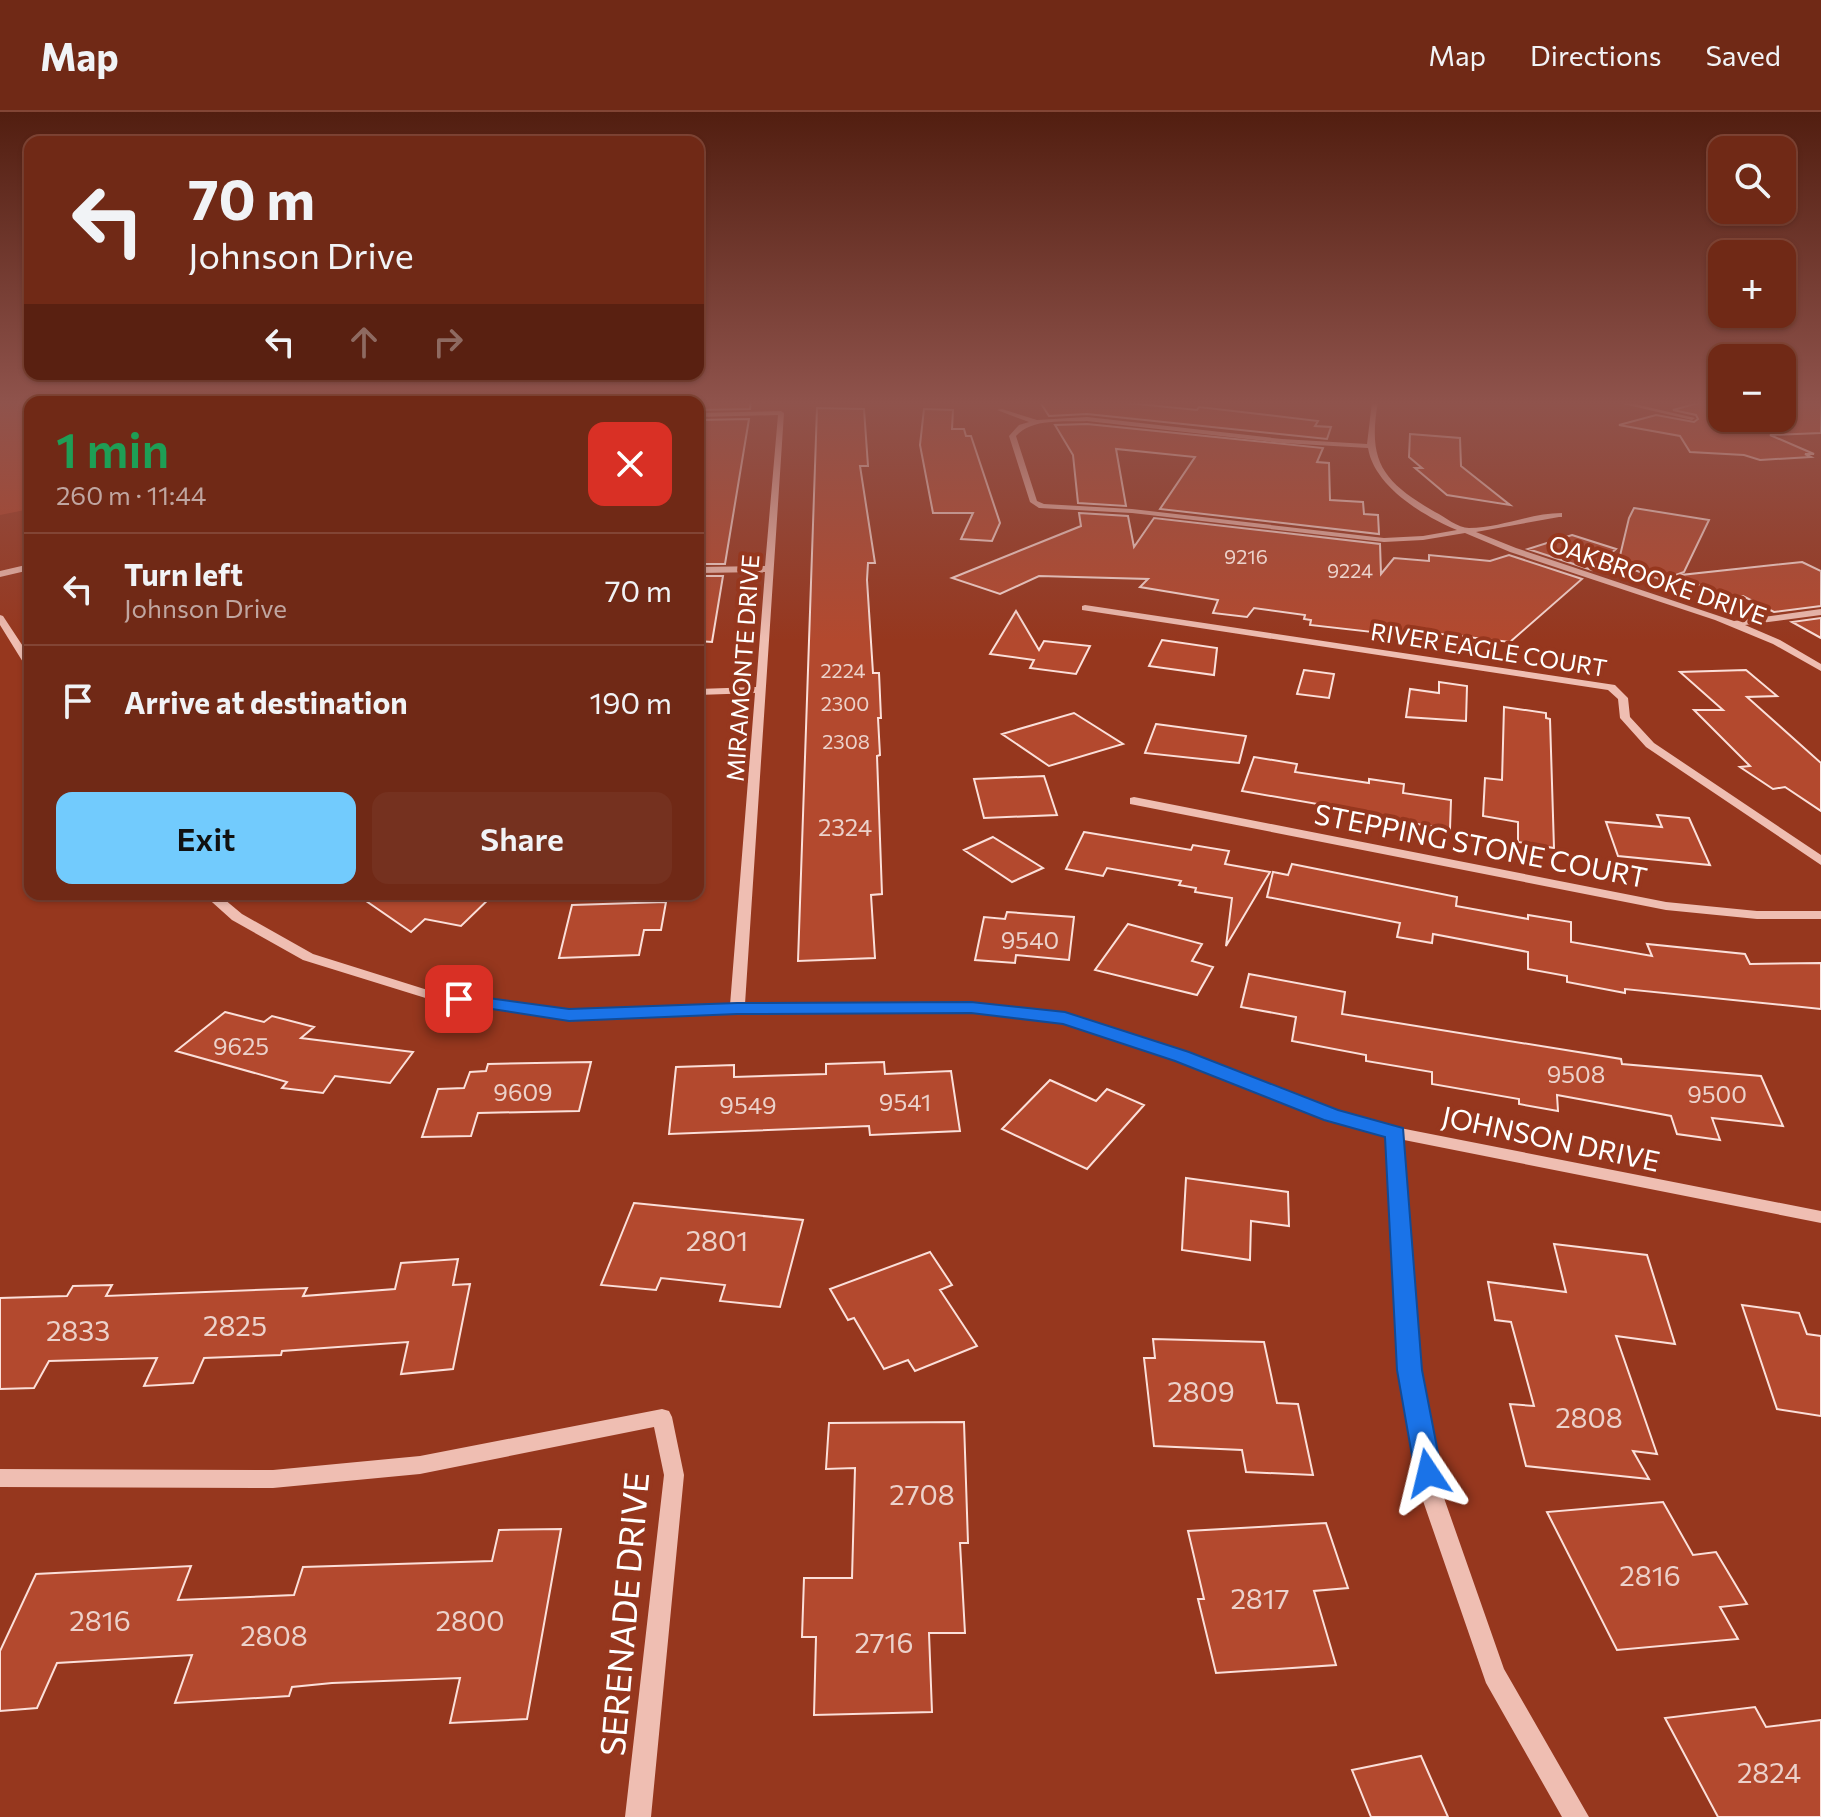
<!DOCTYPE html>
<meta charset="utf-8">
<style>
body{margin:0;font-family:Commissioner,sans-serif;background:#75311f;color:#f1f3f6;height:100vh;display:flex;flex-direction:column;font-size:30px;white-space:nowrap}
*{box-sizing:border-box;margin:0}
p{font-size:26px;color:#c0a6a1}
.icon{flex:none;width:44px;height:44px;fill:none;stroke:currentColor;stroke-width:2;stroke-linecap:round;stroke-linejoin:round}
.map{position:relative;flex:1;overflow:hidden}
.sheet{position:absolute;left:24px;top:284px;width:680px;height:504px;display:flex;flex-direction:column;background:#702916;border-radius:16px;box-shadow:0 2px 6px #0004,0 0 0 2px #824535}
.sheet>*{flex:none}
.top-card{position:absolute;left:24px;top:24px;width:680px;height:244px;border-radius:16px;box-shadow:0 2px 6px #0004,0 0 0 2px #824535;background:#702916;color:#f1f3f6;overflow:hidden}
.tools{position:absolute;left:1708px;top:24px;display:grid;gap:16px}
.tools a{display:grid;place-items:center;width:88px;height:88px;border-radius:16px;background:#702916;box-shadow:0 2px 6px #0004,0 0 0 2px #824535;font-size:40px}
.pin{position:absolute;display:grid;place-items:center;width:68px;height:68px;color:#fff;margin:-34px;border-radius:16px;box-shadow:0 4px 12px #0006}
.me{position:absolute;width:88px;margin:-44px;rotate:350deg;stroke-linejoin:round;filter:drop-shadow(0 0 6px #0008)}
.turn{display:flex;align-items:center;gap:28px;height:168px;padding:0 32px;font-size:36px}
.turn .icon{width:104px;height:104px;stroke-width:2.5}
.turn b{display:block;font-size:56px;line-height:68px}
.lanes{display:flex;align-items:center;height:76px;padding:0 32px;background:#0003;justify-content:center;gap:40px;direction:ltr}
.lanes .off{opacity:.35}
.round{display:grid;place-items:center;flex:none;width:84px;height:84px;border-radius:16px;background:#75311f}
.summary{display:flex;align-items:center;justify-content:space-between;height:136px;padding:0 32px}
h1{font-size:48px;font-weight:600;line-height:60px;color:#1e9e55}
.action{display:flex;gap:16px;margin-top:auto;padding:16px 32px}
.action a{flex:1;height:92px;border-radius:16px;background:#72cbfd;color:#111;font-size:32px;font-weight:600;line-height:92px;text-align:center}
.action a+a{background:#75311f;color:#f1f3f6}
ul{padding:0;list-style:none}
li{display:flex;align-items:center;gap:24px;height:112px;padding:0 32px;border-top:2px solid #824535}
li div{flex:1}
li b{display:block;font-size:30px}
li em{font-style:normal}
header{display:flex;align-items:center;gap:48px;box-sizing:border-box;height:112px;padding:0 40px;background:#702916;border-bottom:2px solid #824535}
header strong{font-size:38px}
nav{display:flex;gap:44px;margin-inline-start:auto;font-size:28px}
.map>svg:first-child{display:block}
.green{fill:#af4227}
.building{fill:#b3492e;stroke:#fbdfd9;stroke-width:2}
.lines{fill:none;stroke-linecap:round;stroke-linejoin:round}
.minor{fill:#efbeb2;fill-rule:evenodd}
.route{fill:#1a73e8;stroke:#114b97;stroke-width:2}
.labels{text-anchor:middle;dominant-baseline:central;stroke-width:8;stroke-linejoin:round;paint-order:stroke}
.far-number-label{font-size:20px;fill:#ecd2cb}
.far-street-label{font-size:24px;fill:#fff;stroke:#96371e}
.number-label{font-size:24px;fill:#ecd2cb}
.street-label{font-size:28px;fill:#fff;stroke:#96371e}
.near-number-label{font-size:28px;fill:#ecd2cb}
.near-street-label{font-size:34px;fill:#fff;stroke:#96371e}
</style>
<header>
<strong>Map</strong>
<nav><a>Map</a><a>Directions</a><a>Saved</a></nav>
</header>
<div class="map">
<svg width="1821" height="1705" viewBox="0 0 1821 1705">
<rect width="100%" height="100%" fill="#96371e"/>
<path class="green" d="M0 290H245H30V397L0 403Z"/>
<path class="building" d="M698 290H751L750 297 698 298Z
M1040 290H1118L1197 298 1199 295 1318 309 1315 314 1331 315 1327 327 1087 302 1049 304Z
M1702 290H1722V306H1782V290H1821V321L1770 323 1814 342H1805L1811 345 1760 348 1744 343 1690 340 1680 324 1619 313 1656 303 1694 310 1698 307 1696 303 1673 298Z
M817 296 864 297 868 354H860L875 451H868L867 468 873 561H879L881 606H878L880 643 877 644 882 782 871 783 875 846 798 849Z
M924 297 953 298 952 317H964L966 324H971L1000 411 992 429 961 427 973 401H933L920 333Z
M749 307 725 452H698V308Z
M1087 312 1323 336 1317 350 1329 351 1330 388 1363 390 1364 402 1378 403 1379 422 1160 397 1195 345 1116 337 1126 394 1078 391 1073 343 1055 313Z
M1410 322 1460 326 1461 354 1510 393 1447 383 1415 356H1422L1409 345Z
M1634 396 1709 408 1684 460 1662 468 1618 452 1629 406Z
M1079 401 1128 404 1134 435 1154 406 1380 432 1381 462 1394 446 1429 449V443L1490 449 1509 443 1582 467 1510 530 1425 520V526L1310 513 1311 508 1304 507 1305 503 1254 496 1247 505 1213 501 1218 488 1140 475 1148 467 1039 464 1000 482 952 466 1081 414Z
M1572 423 1616 437 1592 458 1528 437Z
M1802 450 1821 459V494L1774 500 1743 484 1722 486 1681 463Z
M698 464H723L712 530 698 529Z
M1016 499 1039 538 1044 529 1090 534 1076 562 1030 556 1034 548 990 542Z
M1821 506V526L1792 510Z
M1162 528 1217 536 1214 563 1149 554Z
M1304 558 1334 562 1329 586 1297 582Z
M1746 558 1777 584 1747 585 1821 651V699L1785 675 1773 677 1740 655 1750 654 1694 598H1723L1680 560Z
M1439 570 1467 574 1466 609 1406 605 1410 577 1439 581Z
M1504 595 1546 601V606L1550 607 1554 736 1518 730V710L1483 704 1485 666 1502 668Z
M1074 601 1123 632 1049 654 1002 622Z
M1156 612 1246 624 1239 651 1145 641Z
M1254 645 1297 652 1295 660 1369 671V667L1404 672 1403 681 1451 688 1450 717 1352 702V698L1242 679Z
M1044 664 1057 703 984 706 974 667Z
M1657 703 1689 706 1710 753 1618 744 1606 710 1662 715Z
M1084 720 1191 738 1193 733 1229 739 1225 752 1270 760 1226 834 1232 786 1195 780 1196 776 1179 773 1181 769 1107 756 1103 764 1066 757Z
M993 725 1043 756 1012 770 964 738Z
M1292 752 1457 785 1456 794 1528 807V803L1571 810V830L1652 844 1647 832 1745 842 1750 852 1821 851V897L1625 877V881L1567 870V864L1528 857V840L1433 822 1432 831 1397 825 1400 811 1267 785 1273 760 1288 763Z
M356 782H494L461 814 425 807 411 820Z
M666 790 661 818H644L639 843 559 846 572 793Z
M1007 800 1074 805 1069 848 1016 843 1015 851 975 848 984 805 1005 807Z
M1128 812 1202 832 1192 849 1213 855 1197 883 1095 858Z
M1249 862 1345 880 1342 902 1621 947 1622 952 1761 964 1783 1014 1712 1006 1720 1028 1677 1022 1671 1004 1557 983 1558 999 1519 992V987L1432 972V960L1366 949V943L1292 929 1296 905 1241 895Z
M225 900 264 910 272 904 314 915 301 926 413 940 390 971 335 964 323 981 282 976 287 970 176 939Z
M591 950 579 999 478 1001 471 1024 422 1025 438 977 464 976 470 960 486 959 488 952Z
M884 950 885 962 951 959 960 1019 870 1023 869 1014 669 1022 676 955 734 953V965L826 962V952Z
M1050 968 1096 989 1107 977 1144 993 1087 1057 1002 1017Z
M1186 1066 1288 1080 1289 1114 1251 1109 1250 1148 1182 1138Z
M634 1091 803 1108 780 1195 720 1189 725 1173 661 1166 656 1178 601 1173Z
M1554 1132 1647 1143 1675 1232 1616 1224 1657 1342 1633 1339 1649 1367 1526 1354 1510 1292 1534 1294 1511 1210 1495 1208 1488 1170 1566 1180Z
M930 1140 952 1173 940 1178 977 1234 915 1259 908 1248 884 1257 854 1206 848 1208 830 1177Z
M458 1147 453 1173 470 1172 453 1257 401 1262 408 1230 282 1239 281 1243 204 1246 193 1271 144 1274 157 1246 49 1249 34 1276 0 1277V1186L67 1184 73 1174 112 1173 106 1184 307 1176 303 1184 395 1177 401 1151Z
M1742 1193 1799 1201 1807 1222 1821 1224V1304L1777 1297Z
M1153 1227 1264 1230 1277 1291 1298 1292 1313 1363 1246 1360 1242 1338 1154 1334 1144 1246H1155Z
M964 1310 968 1431H960L965 1521H929L932 1600 814 1603 816 1525H802L804 1466H852L855 1356 826 1357 829 1311Z
M1663 1390 1693 1443 1716 1440 1747 1492 1720 1495 1738 1527 1617 1538 1547 1400Z
M1326 1411 1348 1476 1314 1479 1336 1553 1216 1561 1198 1487H1204L1188 1419Z
M561 1417 527 1607 450 1611 460 1566 332 1571 292 1575 289 1584 175 1591 192 1543 57 1551 37 1596 0 1599V1539L36 1462 191 1454 178 1488 294 1483 303 1455 492 1449 499 1418Z
M1755 1595 1766 1615 1821 1608V1705H1718L1665 1606Z
M1421 1644 1448 1705H1371L1352 1658Z"/>
<g class="lines">
<path class="minor" d="M1372 290H1378C1367 351 1384 370 1435 400 1445 405 1458 416 1469 416 1500 416 1531 401 1562 401V405H1559L1476 420 1516 436 1734 509 1821 497V503L1745 513 1780 528 1821 552V559L1773 532 1715 508 1510 440 1465 421 1423 428 1384 430 1132 401 1039 396 1030 390 1009 324 1019 313 1029 310 997 298 1002 297 1037 308 1087 305 1282 327 1367 332ZM1087 309 1282 331 1368 336C1374 374 1423 404 1457 418L1423 424 1384 426 1132 397 1044 392 1037 389 1016 324C1032 306 1064 310 1087 309Z
M1615 290H1626L1695 306 1692 308Z
M781 299 784 301 745 892H971L1065 901 1187 941 1337 999 1395 1015 1821 1099V1111L1404 1028 1419 1258 1444 1386 1504 1557 1589 1705H1562L1486 1571 1422 1386 1399 1258 1387 1024 1325 1007 1177 947 1063 910 971 900 737 901 569 908 432 888 303 848 232 808 203 782H218L242 802 313 842 434 880 569 898 730 893 755 581 698 583V577L756 575 765 460 698 461V455L765 454 778 303 698 305V301Z
M30 452V458L0 465V459Z
M1085 493 1615 573 1628 586 1630 605 1654 631 1821 743V753L1646 635 1620 606 1618 587 1608 578 1082 498V494Z
M0 503 3 504 30 545V556L26 555 0 513Z
M1134 685 1666 790 1757 799H1821V807H1757L1666 798 1130 692V686Z
M662 1297 669 1299 672 1305 684 1363 651 1705H625L664 1363 654 1315 420 1362 273 1376 0 1375V1357L273 1358 420 1344Z"/>
</g>
<linearGradient id="sky" x2="0" y2="1"><stop stop-color="#521e10"/><stop offset="0.55" stop-color="#8f534c"/><stop offset="1" stop-color="#8f534c" stop-opacity="0"/></linearGradient>
<rect width="1821" height="529" fill="url(#sky)"/>
<path class="route" d="M459 882 569 897 737 891 971 890 1065 900 1189 940 1338 998 1403 1016 1422 1258 1442 1361 1438 1369 1428 1372 1419 1369 1415 1361 1397 1258 1385 1025 1324 1008 1175 949 1063 912 971 901 737 902 569 909 453 891 450 887Z"/>
<g class="labels">
<g class="far-number-label">
<text x="1246" y="444">9216</text>
<text x="1350" y="458">9224</text>
<text x="843" y="558">2224</text>
<text x="845" y="591">2300</text>
<text x="846" y="629">2308</text>
</g>
<g class="far-street-label">
<text transform="translate(1658 467) rotate(19)">OAKBROOKE DRIVE</text>
<text transform="translate(1489 537) rotate(9)">RIVER EAGLE COURT</text>
<text transform="translate(742 556) rotate(-86)">MIRAMONTE DRIVE</text>
</g>
<g class="number-label">
<text x="845" y="714">2324</text>
<text x="1030" y="827">9540</text>
<text x="241" y="933">9625</text>
<text x="1576" y="961">9508</text>
<text x="523" y="979">9609</text>
<text x="1717" y="981">9500</text>
<text x="905" y="989">9541</text>
<text x="748" y="992">9549</text>
</g>
<g class="street-label">
<text transform="translate(1481 733) rotate(11)">STEPPING STONE COURT</text>
<text transform="translate(1551 1026) rotate(12)">JOHNSON DRIVE</text>
</g>
<g class="near-number-label">
<text x="717" y="1128">2801</text>
<text x="235" y="1213">2825</text>
<text x="78" y="1218">2833</text>
<text x="1201" y="1279">2809</text>
<text x="1589" y="1305">2808</text>
<text x="922" y="1382">2708</text>
<text x="1650" y="1463">2816</text>
<text x="1260" y="1486">2817</text>
<text x="100" y="1508">2816</text>
<text x="470" y="1508">2800</text>
<text x="274" y="1523">2808</text>
<text x="884" y="1530">2716</text>
<text x="1769" y="1660">2824</text>
</g>
<g class="near-street-label">
<text transform="translate(623 1502) rotate(-85)">SERENADE DRIVE</text>
</g>
</g>
</svg>
<div class="tools">
<a><svg class="icon" aria-label="search" viewBox="0 0 24 24"><circle cx="10" cy="10" r="6"/><path d="M15 15l6 6"/></svg></a>
<a>+</a>
<a>−</a>
</div>
<div class="pin" style="left:459px;top:887px;background:#d93025"><svg class="icon" aria-label="arrive" viewBox="0 0 24 24"><path d="M6 21V4h12l-3 4 3 4H6"/></svg></div>
<svg class="me" style="left:1428px;top:1361px" viewBox="-20 -20 40 40"><path d="M0-17L14 15 0 8-14 15z" fill="#1a73e8" stroke="#fff" stroke-width="4"/></svg>
<div class="top-card">
<div class="turn"><svg class="icon" aria-label="left" viewBox="0 0 24 24"><path d="M17 20v-9H6M10 6l-5 5 5 5"/></svg><div><b>70 m</b>Johnson Drive</div></div>
<div class="lanes"><svg class="icon" aria-label="left" viewBox="0 0 24 24"><path d="M17 20v-9H6M10 6l-5 5 5 5"/></svg><svg class="icon off" aria-label="ahead" viewBox="0 0 24 24"><path d="M12 20V5M6 11l6-6 6 6"/></svg><svg class="icon off" aria-label="right" viewBox="0 0 24 24"><path d="M7 20v-9h11M14 6l5 5-5 5"/></svg></div>
</div>
<section class="sheet">
<div class="summary"><div><h1>1 min</h1><p>260 m · 11:44</p></div><a class="round" style="background:#d93025;color:#fff"><svg class="icon" aria-label="close" viewBox="0 0 24 24"><path d="M6 6l12 12M18 6L6 18"/></svg></a></div>
<ul>
<li><svg class="icon" aria-label="left" viewBox="0 0 24 24"><path d="M17 20v-9H6M10 6l-5 5 5 5"/></svg><div><b>Turn left</b><p>Johnson Drive</p></div><em>70 m</em></li>
<li><svg class="icon" aria-label="arrive" viewBox="0 0 24 24"><path d="M6 21V4h12l-3 4 3 4H6"/></svg><div><b>Arrive at destination</b></div><em>190 m</em></li>
</ul>
<div class="action"><a>Exit</a><a>Share</a></div>
</section>
</div>
